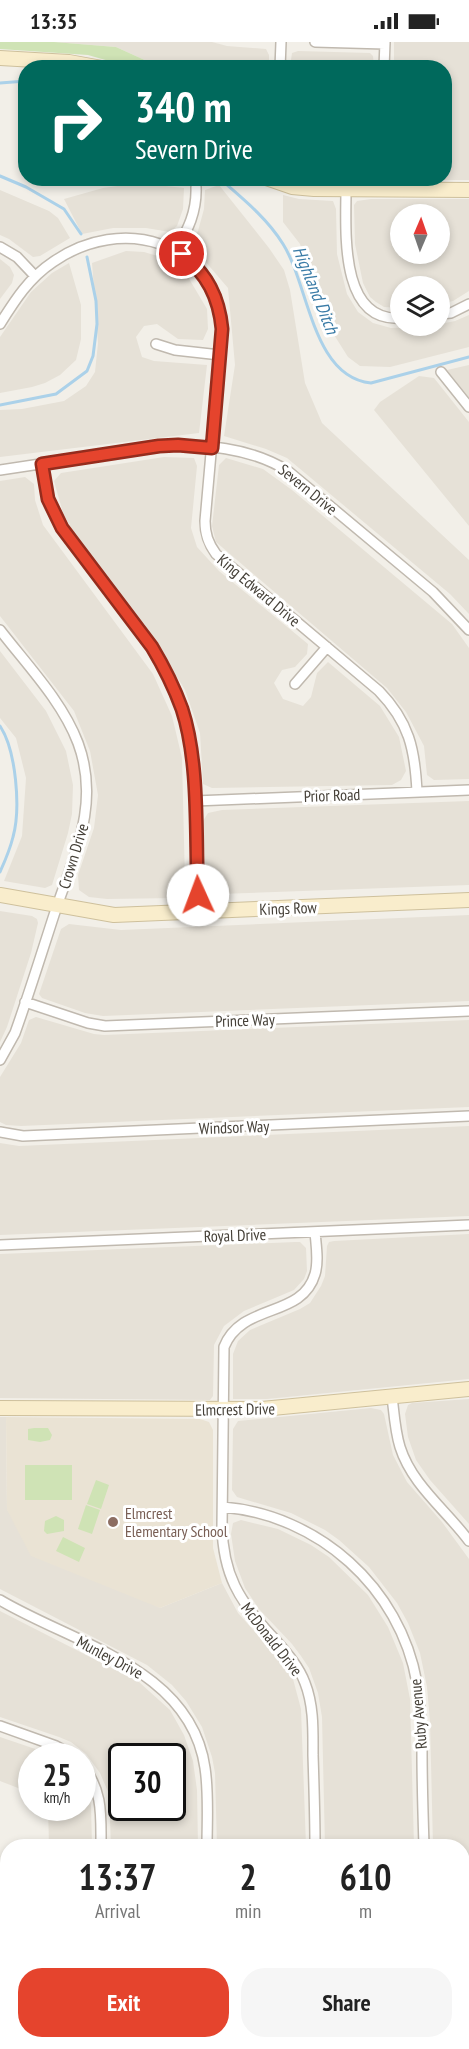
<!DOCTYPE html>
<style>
body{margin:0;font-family:"PT Sans Narrow",sans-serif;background:#f6f6f6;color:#222;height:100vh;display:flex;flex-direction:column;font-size:22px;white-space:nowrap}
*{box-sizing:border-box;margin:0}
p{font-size:20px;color:#767676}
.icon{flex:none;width:33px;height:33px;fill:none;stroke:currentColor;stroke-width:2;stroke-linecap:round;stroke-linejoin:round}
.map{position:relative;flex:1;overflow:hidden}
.panel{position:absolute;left:0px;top:1797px;width:470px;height:210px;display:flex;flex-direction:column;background:#fff;border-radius:24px 24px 0 0;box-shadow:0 3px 9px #0003}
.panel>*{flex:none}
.guide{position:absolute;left:18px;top:18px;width:434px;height:126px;border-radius:24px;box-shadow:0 3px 9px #0003;background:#00695c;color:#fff;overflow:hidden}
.needle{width:39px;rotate:2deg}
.fabs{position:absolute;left:390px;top:162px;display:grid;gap:12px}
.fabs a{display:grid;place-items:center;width:60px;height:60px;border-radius:50%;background:#fff;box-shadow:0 3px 9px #0003;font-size:30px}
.speed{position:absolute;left:18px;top:1701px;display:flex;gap:12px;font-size:30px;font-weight:700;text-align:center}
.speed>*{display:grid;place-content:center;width:78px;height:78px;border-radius:50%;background:#fff;box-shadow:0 3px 9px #0003;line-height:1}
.speed small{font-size:15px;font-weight:400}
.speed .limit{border:3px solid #111;border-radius:9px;background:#fff;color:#111}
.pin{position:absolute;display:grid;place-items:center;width:51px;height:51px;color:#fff;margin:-26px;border:3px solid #fff;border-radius:50%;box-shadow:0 2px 6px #0007}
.me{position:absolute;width:66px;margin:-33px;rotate:358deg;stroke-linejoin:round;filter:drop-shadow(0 0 4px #0008)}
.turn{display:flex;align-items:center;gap:21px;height:126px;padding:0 18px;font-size:27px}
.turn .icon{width:78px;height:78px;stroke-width:2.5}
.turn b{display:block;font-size:42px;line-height:51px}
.eta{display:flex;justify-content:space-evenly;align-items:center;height:102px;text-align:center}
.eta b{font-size:36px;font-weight:600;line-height:42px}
.primary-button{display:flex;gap:12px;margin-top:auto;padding:12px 18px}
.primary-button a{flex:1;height:69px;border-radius:24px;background:#e5442d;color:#fff;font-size:24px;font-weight:600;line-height:69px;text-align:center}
.primary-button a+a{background:#f6f6f6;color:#222}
.status{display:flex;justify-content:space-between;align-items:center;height:42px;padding:0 30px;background:#fff;direction:ltr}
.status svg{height:16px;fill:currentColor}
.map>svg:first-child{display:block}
.residential{fill:#e6e1d7;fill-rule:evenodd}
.education{fill:#eae3d4}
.green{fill:#cfe3b5}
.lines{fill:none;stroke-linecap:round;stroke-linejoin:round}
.stream{stroke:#abd1e9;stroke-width:3}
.street-casing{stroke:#c0b9af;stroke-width:12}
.secondary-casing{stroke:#cec09c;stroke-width:16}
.street{stroke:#fff;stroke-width:9}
.secondary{stroke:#f9edcc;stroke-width:14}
.route-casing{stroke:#952c1d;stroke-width:15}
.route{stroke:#e5442d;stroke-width:10}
.education-dot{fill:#8d6e63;stroke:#fff;stroke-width:2}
.labels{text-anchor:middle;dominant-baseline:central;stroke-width:6;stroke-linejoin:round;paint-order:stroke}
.street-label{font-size:16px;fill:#454038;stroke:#fff}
.education-label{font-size:16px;fill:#785e54;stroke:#fff;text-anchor:start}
.water-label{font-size:18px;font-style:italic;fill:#3b7ca7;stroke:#fff}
</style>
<div class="status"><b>13:35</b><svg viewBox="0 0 49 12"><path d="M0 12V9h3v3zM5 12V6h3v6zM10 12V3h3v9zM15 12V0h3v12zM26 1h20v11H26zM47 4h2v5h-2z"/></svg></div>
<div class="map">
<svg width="469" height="2007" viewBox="0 0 469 2007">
<rect width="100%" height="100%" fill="#f2efe8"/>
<path class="residential" d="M54 0H212L227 4 266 7 269 13V25H160L116 5Z
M394 0H469V138H398L393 137 444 136V26L394 25Z
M298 9 370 11 373 14 374 25H290L292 11Z
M139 141 184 146 183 167 177 184 170 190 146 186H113L82 192 64 157 103 146Z
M219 143 269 206 284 228 290 248 305 341 322 381 469 518V572L450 552 287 416 266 407 224 394 235 323 228 246 192 204 193 198 198 189 204 167 205 148Z
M0 148 49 169 58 176 70 196 40 214 33 215 9 197 0 193Z
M283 153 299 157 333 159 336 167 337 212 347 252 358 270 373 281 391 286 440 284V282L455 279 469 273V305L390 325 360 324 348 315 324 277 300 202 283 180Z
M371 157H469V249L453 259 440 262V244H400V266L384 265 376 260 370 255 363 241 355 202 354 163 357 159ZM400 172H440V212H400Z
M126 209 144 210 161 215 175 223 188 235 207 267 208 287 203 298 178 297 157 282 144 284 136 295 142 315 154 319 207 323 199 391 0 415V368L22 367 64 359 86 344 95 330 98 301 92 221Z
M0 217 10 225 14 233 12 241 0 257Z
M69 221 81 263V297L76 318 60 333 45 341 32 345 0 351V295L31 250 52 231Z
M469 323V356L447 328Z
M419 334 434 336 469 380V484L374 368 380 360Z
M164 415 194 416 197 424 191 486 197 505 219 529 308 602 307 612 295 625 282 628 274 641 283 657 303 664 311 655 317 631 328 620 380 664 399 695 406 729 401 738 392 743 212 746 203 742 200 691 185 648 145 583 96 531 63 471 54 439 61 431Z
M226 416 263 427 292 448 452 582 469 606V737L434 738 427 733 424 704 406 670 387 646 216 500 212 484 219 423Z
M25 435 34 442 35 458 43 483 153 632 172 674 182 716 185 840V852L176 856 107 857 89 855 79 848 78 833 94 786 98 753 90 709 74 669 0 574V439Z
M0 609 46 669 66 709 73 743 72 772 68 791 52 843 45 846 4 839 22 794 26 736 16 696 0 676Z
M469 759V843L220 852 209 850 206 839 203 779 208 771 222 768Z
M0 869 32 874 37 877 38 881 31 911 7 985 0 1000Z
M469 873V959L103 974 85 971 42 956 39 952 61 887 69 882 121 888Z
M36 975 94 992 104 993 469 978V1065L21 1084 6 1083 0 1080V1035L21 1001 29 978Z
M469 1084V1174L0 1193V1101L19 1104Z
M469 1192V1337L267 1357H233V1312L238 1299 250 1288 300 1267 310 1261 321 1244 325 1234 327 1204 329 1200 334 1199Z
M295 1200H300L306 1206 307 1229 304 1237 294 1248 244 1269 224 1284 214 1303 213 1354 210 1358 0 1356V1212Z
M469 1357V1482L430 1438 416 1418 408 1395 405 1372 408 1363 412 1361Z
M371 1366 381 1368 384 1372 393 1413 407 1440 442 1480 469 1517V1823H462V1804H433L430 1679 427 1645 420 1611 408 1581 397 1561 369 1525 339 1498 325 1488 291 1471 237 1455 232 1448 233 1387 238 1379Z
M0 1375H6L7 1468 160 1566 222 1541 238 1571 282 1620 293 1637 301 1667 306 1804H217L215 1731 212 1715 202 1685 186 1659 172 1643 147 1623 0 1547Z
M241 1478 278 1487 311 1503 329 1515 368 1553 388 1585 403 1621 410 1657 414 1804H325L322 1675 318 1651 309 1626 301 1614 292 1602 259 1567 245 1546 235 1519 231 1492 233 1481Z
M0 1569 139 1640 170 1668 184 1693 193 1719 197 1748 198 1804H111L109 1752 100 1731 86 1712 71 1700 59 1695 0 1675ZM122 1714H172V1766H122Z
M0 1695 56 1714H32L31 1751 0 1739Z
M83 1739 89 1753 91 1764 92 1804H49L48 1766H82Z
M462 1848H469V1942H462Z
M0 1860H7V1954H0Z
M462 1956H469V2007H328L327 2000H462Z
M0 1968H7L8 2000H313L314 2007H0Z"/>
<path class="education" d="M6 1375 200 1377 209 1380 213 1388V1506L222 1541 160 1566 31 1514 7 1468Z"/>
<path class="green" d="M0 0H54L116 5 160 25H130L88 13 0 7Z
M34 1386H48L52 1393 50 1398 40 1400 28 1398V1387Z
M25 1423H72V1458H25Z
M96 1438 109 1443 101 1467 87 1462Z
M86 1463 100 1468 92 1492 78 1487Z
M56 1474 64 1478V1489L47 1492 44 1489 45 1479Z
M63 1495 85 1506 79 1520 56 1509Z"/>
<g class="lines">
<path class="stream" d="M0 41 26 39
M0 134 26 145 64 167 81 192
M219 136C242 156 267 176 283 202 309 243 312 335 371 341L469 315
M0 363 56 352 87 329 93 314 97 282 96 259 87 215
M0 684C16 708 21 766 13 795 10 807 5 819 0 830"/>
<defs>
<path id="street" d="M315 0 385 2
M280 26 281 0
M384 26 385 0
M346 148C346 188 339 280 400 276
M0 205 17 215 35 234
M176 209C188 187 197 170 196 145
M440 272 451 271 469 262
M0 282C15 258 29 236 53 220 122 172 214 198 222 287L205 479C205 492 208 501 216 512L379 649C409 680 415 707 417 750
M156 302 175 308 220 313
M441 330 469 365
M42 422 48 457 62 486 152 605C164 626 177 648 183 672 200 731 196 808 198 870
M0 428 159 404C203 402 250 405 288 429L433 550 469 588
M0 588C27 623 62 659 78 701 101 763 73 815 54 873 41 913 29 952 15 991L0 1018
M295 642 327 605
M195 759 469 748
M25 960 88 981 105 984 469 969
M0 1090 23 1094 469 1074
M315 1190C316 1203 319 1219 315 1232 302 1277 242 1260 224 1305L222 1484C223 1532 239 1559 271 1593 284 1608 298 1622 305 1641 314 1664 313 1689 313 1713 314 1744 315 1774 315 1804
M0 1203 469 1183
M392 1354C394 1371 395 1389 400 1405 412 1443 446 1468 469 1499
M223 1465C318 1473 400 1545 417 1641 421 1663 421 1686 422 1709 422 1741 423 1773 424 1804
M0 1558C74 1602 191 1626 205 1726 209 1752 207 1779 207 1804
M0 1684 56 1704 75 1714
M82 1722C103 1749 101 1772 101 1804
M462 1950H469
M0 1962H8
M322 2000V2007"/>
<path id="secondary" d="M0 16 69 20 102 26
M266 136 292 145 314 147 469 148
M0 853 114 873 469 858
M0 1366 262 1367 469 1347
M462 1837H469
M0 1849H8"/>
</defs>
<use href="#street" class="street-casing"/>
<use href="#secondary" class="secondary-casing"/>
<use href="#street" class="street"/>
<use href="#secondary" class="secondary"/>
</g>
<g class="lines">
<defs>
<path id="route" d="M182 212C207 232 219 255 222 287L212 406 178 403 159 404 42 422 48 457 62 486 152 605C164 625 174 645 182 667 200 722 195 795 198 853"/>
</defs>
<use href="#route" class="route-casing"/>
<use href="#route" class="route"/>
</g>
<circle class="education-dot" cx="113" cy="1480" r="6"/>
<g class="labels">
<g class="street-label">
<text transform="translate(308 447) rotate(39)">Severn Drive</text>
<text transform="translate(259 548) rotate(40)">King Edward Drive</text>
<text transform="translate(332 753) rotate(-2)">Prior Road</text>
<text transform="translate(73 814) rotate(-73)">Crown Drive</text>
<text transform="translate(288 866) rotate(-2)">Kings Row</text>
<text transform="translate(245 978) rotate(-2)">Prince Way</text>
<text transform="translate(234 1085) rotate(-2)">Windsor Way</text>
<text transform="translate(235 1193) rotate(-2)">Royal Drive</text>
<text transform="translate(235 1367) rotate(-1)">Elmcrest Drive</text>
<text transform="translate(272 1597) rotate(52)">McDonald Drive</text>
<text transform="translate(110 1615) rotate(28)">Munley Drive</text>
<text transform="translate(418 1672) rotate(-95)">Ruby Avenue</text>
</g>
<g class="education-label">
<text x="125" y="1471">Elmcrest<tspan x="125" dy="18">Elementary School</tspan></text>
</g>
<g class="water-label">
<text transform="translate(316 248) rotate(68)">Highland Ditch</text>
</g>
</g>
</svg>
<div class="fabs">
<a><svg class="needle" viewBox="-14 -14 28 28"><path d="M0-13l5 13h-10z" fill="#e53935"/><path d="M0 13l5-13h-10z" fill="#767676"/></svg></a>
<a><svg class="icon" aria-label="layers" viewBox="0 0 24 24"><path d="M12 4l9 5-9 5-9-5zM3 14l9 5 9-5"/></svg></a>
</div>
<div class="speed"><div>25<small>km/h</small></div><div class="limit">30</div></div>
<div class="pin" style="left:182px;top:212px;background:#d93025"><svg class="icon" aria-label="arrive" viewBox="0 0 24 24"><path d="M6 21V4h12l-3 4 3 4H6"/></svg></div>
<svg class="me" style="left:198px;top:853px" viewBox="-20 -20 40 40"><circle r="19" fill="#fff"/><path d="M0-13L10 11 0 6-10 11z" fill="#e5442d"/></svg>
<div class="guide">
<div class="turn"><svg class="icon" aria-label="right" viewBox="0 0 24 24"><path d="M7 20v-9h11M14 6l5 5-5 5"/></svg><div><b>340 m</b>Severn Drive</div></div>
</div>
<section class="panel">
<div class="eta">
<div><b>13:37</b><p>Arrival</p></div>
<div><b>2</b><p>min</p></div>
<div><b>610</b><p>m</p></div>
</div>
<div class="primary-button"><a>Exit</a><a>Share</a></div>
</section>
</div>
